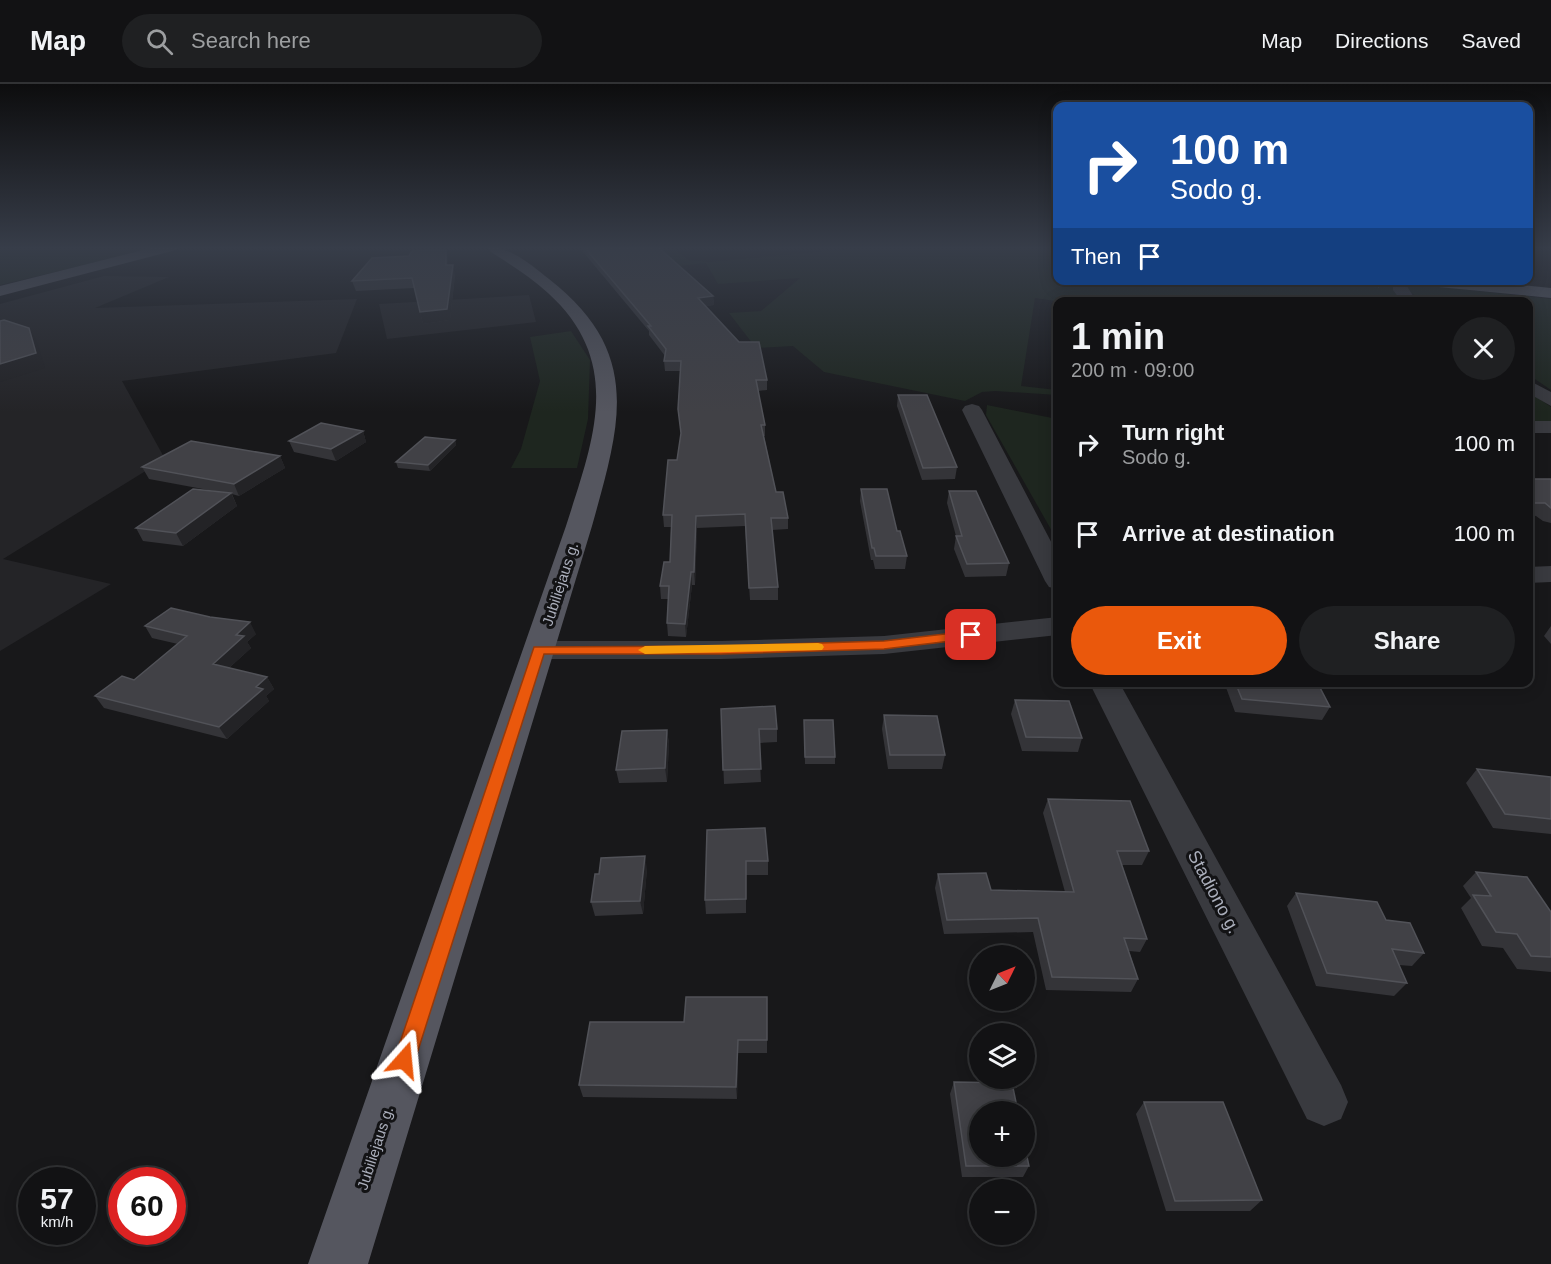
<!DOCTYPE html>
<meta charset="utf-8">
<style>
body{margin:0;font-family:Helvetica,sans-serif;background:#1f2022;color:#f1f3f6;height:100vh;display:flex;flex-direction:column;font-size:22px;white-space:nowrap}
*{box-sizing:border-box;margin:0}
p{font-size:20px;color:#9c9ea0}
.icon{flex:none;width:33px;height:33px;fill:none;stroke:currentColor;stroke-width:2;stroke-linecap:round;stroke-linejoin:round}
.map{position:relative;flex:1;overflow:hidden}
.panel{position:absolute;left:1053px;top:213px;width:480px;height:390px;display:flex;flex-direction:column;background:#121214;border-radius:12px;box-shadow:0 3px 15px #0003,0 0 0 2px #313234}
.panel>*{flex:none}
.guide{position:absolute;left:1053px;top:18px;width:480px;height:183px;border-radius:12px;box-shadow:0 3px 15px #0003,0 0 0 2px #313234;background:#1a4fa0;color:#fff;overflow:hidden}
.needle{width:39px;rotate:47deg}
.tools{position:absolute;left:969px;top:861px;display:grid;gap:12px}
.tools a{display:grid;place-items:center;width:66px;height:66px;border-radius:50%;background:#121214;box-shadow:0 3px 15px #0003,0 0 0 2px #313234;font-size:30px}
.speed{position:absolute;left:18px;top:1083px;display:flex;gap:12px;font-size:30px;font-weight:700;text-align:center}
.speed>*{display:grid;place-content:center;width:78px;height:78px;border-radius:50%;background:#121214;box-shadow:0 3px 15px #0003,0 0 0 2px #313234;line-height:1}
.speed small{font-size:15px;font-weight:400}
.speed .limit{border:9px solid #d22;background:#fff;color:#111}
.pin{position:absolute;display:grid;place-items:center;width:51px;height:51px;color:#fff;margin:-26px;border-radius:12px;box-shadow:0 3px 9px #0006}
.me{position:absolute;width:66px;margin:-33px;rotate:18deg;stroke-linejoin:round;filter:drop-shadow(0 0 4px #0008)}
.turn{display:flex;align-items:center;gap:21px;height:126px;padding:0 18px;font-size:27px}
.turn .icon{width:78px;height:78px;stroke-width:2.5}
.turn b{display:block;font-size:42px;line-height:51px}
.then{display:flex;align-items:center;height:57px;padding:0 18px;background:#0003;gap:12px;font-size:22px}
.round{display:grid;place-items:center;flex:none;width:63px;height:63px;border-radius:32px;background:#1f2022}
.overview{display:flex;align-items:center;justify-content:space-between;height:102px;padding:0 18px}
h1{font-size:36px;font-weight:800;line-height:45px}
.cta{display:flex;gap:12px;margin-top:auto;padding:12px 18px}
.cta a{flex:1;height:69px;border-radius:36px;background:#ea580c;color:#fff;font-size:24px;font-weight:800;line-height:69px;text-align:center}
.cta a+a{background:#1f2022;color:#f1f3f6}
ul{padding:0;list-style:none}
li{display:flex;align-items:center;gap:18px;height:90px;padding:0 18px}
li div{flex:1}
li b{display:block;font-size:22px}
li em{font-style:normal}
header{display:flex;align-items:center;gap:36px;box-sizing:border-box;height:84px;padding:0 30px;background:#121214;border-bottom:2px solid #313234}
header strong{font-size:28px}
nav{display:flex;gap:33px;margin-inline-start:auto;font-size:21px}
.search{width:420px;height:54px;background:#1f2022;display:flex;align-items:center;gap:15px;box-sizing:border-box;padding:0 21px;border-radius:33px;color:#9c9ea0;font-size:22px}
.map>svg:first-child{display:block}
.built{fill:#242427}
.green{fill:#1e261f}
.lines{fill:none;stroke-linecap:round;stroke-linejoin:round}
.path{stroke:#3f4147;stroke-width:1.5;stroke-dasharray:1.5 2;stroke-linecap:butt}
.minor{fill:#393a3f;fill-rule:evenodd}
.primary{fill:#55565f;fill-rule:evenodd}
.trunk{fill:#5c5e68;fill-rule:evenodd}
.wall{fill:#343438}
.shaded-wall{fill:#232326}
.building{fill:#414146;stroke:#515258;stroke-width:1.5}
.route{fill:#ea580c;stroke:#983908;stroke-width:1.5}
.slow{fill:#f59e0b}
.labels{text-anchor:middle;dominant-baseline:central;stroke-width:6;stroke-linejoin:round;paint-order:stroke}
.street-label{font-size:15px;fill:#aaaebb;stroke:#131315}
.near-street-label{font-size:18px;fill:#aaaebb;stroke:#131315}
</style>
<header>
<strong>Map</strong>
<div class="search"><svg class="icon" aria-label="search" viewBox="0 0 24 24"><circle cx="10" cy="10" r="6"/><path d="M15 15l6 6"/></svg>Search here</div>
<nav><a>Map</a><a>Directions</a><a>Saved</a></nav>
</header>
<div class="map">
<svg width="1551" height="1180" viewBox="0 0 1551 1180">
<rect width="100%" height="100%" fill="#18181a"/>
<path class="built" d="M104 192 169 193 95 224 357 215 336 269 122 297 165 375 3 475 111 500 0 567V220Z
M529 211 536 238 387 255 379 220Z"/>
<path class="green" d="M0 163H159L0 201Z
M651 163H671L688 176 709 178 860 164 859 163H1039L1057 165 1058 196 1379 197H1388L1403 217 1062 218 1035 214 1021 302 1057 306V311L995 307 982 308 965 317 824 288 793 262 756 264 729 229 761 227 800 194 718 200 706 179 678 182Z
M1405 199 1551 215V306L1529 291 1528 218 1421 217 1405 203Z
M571 247 590 276 588 335 577 384H511L521 365 540 297 530 253Z
M1528 307 1551 323V338H1529Z
M987 321 1057 335V456L986 331Z"/>
<g class="lines">
<path class="path" d="M1326 196 1379 203"/>
<path class="minor" d="M1393 196H1403L1417 218H1402L1393 206Z
M1528 296 1551 308V322L1528 309Z
M972 320 979 322 982 326 1058 471V505L1049 503 1045 497 962 326 965 322Z
M1528 337H1551V349H1528Z
M1551 482V498L1528 499V483Z
M1058 533V551L884 570 721 575H538L528 573 523 566 528 559 538 557H721L884 552Z
M1089 598H1119L1341 1001 1348 1018 1341 1035 1324 1042 1307 1035Z"/>
<path class="primary" d="M155 163H178L176 166 0 212V202Z
M486 163C510 162 530 180 549 195 644 269 620 341 592 442L368 1180H308L566 442C593 357 625 279 548 209 536 198 522 188 508 179 501 174 492 170 486 163Z"/>
<path class="trunk" d="M1411 196H1471L1551 204V214L1418 201Z"/>
</g>
<path class="wall" d="M579 163H613L615 165 713 212 714 221 705 222 767 296V306L758 307 765 341V352H764L776 408 788 434V445L772 446 778 503V516H750L745 442 697 444 695 501H692L686 553 668 552 667 539 668 515H661L660 502 670 478 671 443H664L663 431 677 376 681 351 678 325 680 287H665L664 277 665 272 649 251V247Z
M448 176V181L455 191 450 236 423 240 414 204 356 207 352 197Z
M898 311 957 383 955 395 922 396 897 322Z
M363 347 366 358 336 377 294 368 289 357Z
M455 356 456 361 430 387 398 384 396 378Z
M280 372 285 384 239 412 232 410 237 422 183 462 143 457 136 444 219 408 149 395 142 383Z
M1528 395H1551V439L1543 437 1536 432 1528 431Z
M861 405 897 447 907 472 905 485H875L873 476H871L860 417Z
M949 407 1009 479 1006 492 965 493 954 465 956 452 947 419Z
M145 542 256 550 247 558 251 564 229 584 267 593 274 605 266 612 269 617 227 655 104 624 95 612 134 596 178 560 152 554Z
M1551 542V560L1544 552Z
M1224 598H1317L1330 623 1322 636 1235 628Z
M1387 598H1489L1484 605 1390 602Z
M1015 616 1082 654 1078 668 1022 667 1011 630Z
M721 625 777 645V658L759 659 761 698 724 700Z
M884 631 945 671 942 685H888L882 645Z
M804 642 835 673V680H805Z
M667 646 669 660 667 698 619 699 616 686Z
M1477 685 1551 693V750L1493 744 1466 699Z
M1048 715 1149 767 1142 781H1122L1147 855 1140 868 1129 867 1138 895 1131 908 1046 906 1033 848 944 850 935 804 938 790 991 806 1065 808 1043 729Z
M707 746 768 777V791H746V829L706 830 705 816Z
M647 785 643 830 595 832 591 818 599 790Z
M1476 788 1551 828V888L1517 885 1503 864 1482 862 1461 824 1471 814 1463 802Z
M1296 809 1386 836 1424 869 1412 882 1399 881 1407 899 1394 912 1316 902 1287 822Z
M767 913V969H738L737 1015 583 1013 579 1001 684 938Z
M954 998 1029 1082 1023 1093H962L950 1010Z
M1144 1018 1262 1116 1250 1127H1166L1136 1030Z"/>
<path class="shaded-wall" d="M446 166 448 176V192L446 181Z
M453 181 455 191 450 236 423 240 420 228Z
M713 212 714 221 698 223V214Z
M29 244 37 258 45 284 0 298V280Z
M363 347 366 358 336 377 331 365Z
M455 356 456 361 430 387 428 381Z
M280 372 285 384 239 412 234 400Z
M231 409 237 422 183 462 176 449Z
M696 432 697 444 695 501 694 488Z
M691 488 692 501 686 553 685 540Z
M250 538 256 550 247 558 251 564 220 592 213 580 236 551Z
M267 593 274 605 266 612 269 617 227 655 219 643 256 603Z
M667 646 669 660 667 698 665 684Z
M645 772 647 785 643 830 640 817Z
M738 956V969L737 1015 736 1003Z"/>
<path class="building" d="M584 163H613L615 165 634 163H658L713 212 698 214 739 258H759L767 296H756L765 341H761L776 408H783L788 434H771L778 503 749 504 745 430 696 432 694 488H691L685 540 667 539 669 502H660L664 478H670L672 431H663L668 376H677L681 349 678 325 681 277H664L666 265 648 242H651Z
M446 166V181H453L447 225 420 228 412 194 352 197 372 174 409 172 412 167Z
M4 236 29 244 36 269 0 280V237Z
M898 311H927L957 383 923 384Z
M321 339 363 347 331 365 289 357Z
M425 353 455 356 428 381 396 378Z
M191 357 280 372 234 400 142 383Z
M1528 395H1551V424L1545 419H1530L1528 418Z
M193 405 231 409 176 449 136 444Z
M861 405H887L897 447H900L907 472H876L874 464H872Z
M949 407H976L1009 479 967 480 956 452H962Z
M171 524 210 533 250 538 236 551 244 552 213 580 267 593 256 603 263 605 219 643 95 612 122 592 134 596 187 552 145 542Z
M1235 598H1317L1330 623 1242 615Z
M1015 616 1069 617 1082 654 1026 653Z
M775 622 777 645H759L761 685 723 686 721 625Z
M884 631 937 632 945 671H890Z
M804 636H833L835 673H805Z
M667 646 665 684 616 686 622 647Z
M1477 685 1551 693V735L1505 730Z
M1048 715 1130 717 1149 767H1117L1147 855 1124 854 1138 895 1052 893 1038 834 947 836 938 790 986 789 991 806 1074 808Z
M765 744 768 777H746V815L705 816 707 746Z
M645 772 640 817 591 818 595 790H599L601 774Z
M1476 788 1527 793 1551 828V873L1531 872 1517 850 1496 848 1473 811 1491 812Z
M1296 809 1377 818 1386 836 1410 839 1424 869 1392 865 1407 899 1327 889Z
M686 913H767V956H738L736 1003 579 1001 590 938H684Z
M954 998 1012 999 1018 1028H980V1072H1024V1059L1029 1082H966Z
M1144 1018H1223L1262 1116 1175 1117Z"/>
<linearGradient id="sky" x2="0" y2="1"><stop stop-color="#0d0d0e"/><stop offset="0.5" stop-color="#373d49"/><stop offset="1" stop-color="#373d49" stop-opacity="0"/></linearGradient>
<rect width="1551" height="328" fill="url(#sky)"/>
<path class="route" d="M971 547 977 551 976 554 884 565 721 570H544L415 976 412 983 404 986 397 983 394 976 534 563 721 562 884 557Z"/>
<path class="slow" d="M818 559 822 560 824 563 822 566 645 570 638 566 645 562Z"/>
<g class="labels">
<g class="street-label">
<text transform="translate(560 500) rotate(-72)">Jubiliejaus g.</text>
<text transform="translate(375 1064) rotate(-72)">Jubiliejaus g.</text>
</g>
<g class="near-street-label">
<text transform="translate(1214 808) rotate(62)">Stadiono g.</text>
</g>
</g>
</svg>
<div class="tools">
<a><svg class="needle" viewBox="-14 -14 28 28"><path d="M0-13l5 13h-10z" fill="#e53935"/><path d="M0 13l5-13h-10z" fill="#9c9ea0"/></svg></a>
<a><svg class="icon" aria-label="layers" viewBox="0 0 24 24"><path d="M12 4l9 5-9 5-9-5zM3 14l9 5 9-5"/></svg></a>
<a>+</a>
<a>−</a>
</div>
<div class="speed"><div>57<small>km/h</small></div><div class="limit">60</div></div>
<div class="pin" style="left:971px;top:551px;background:#d93025"><svg class="icon" aria-label="arrive" viewBox="0 0 24 24"><path d="M6 21V4h12l-3 4 3 4H6"/></svg></div>
<svg class="me" style="left:404px;top:976px" viewBox="-20 -20 40 40"><path d="M0-17L14 15 0 8-14 15z" fill="#ea580c" stroke="#fff" stroke-width="4"/></svg>
<div class="guide">
<div class="turn"><svg class="icon" aria-label="right" viewBox="0 0 24 24"><path d="M7 20v-9h11M14 6l5 5-5 5"/></svg><div><b>100 m</b>Sodo g.</div></div>
<div class="then">Then<svg class="icon" aria-label="arrive" viewBox="0 0 24 24"><path d="M6 21V4h12l-3 4 3 4H6"/></svg></div>
</div>
<section class="panel">
<div class="overview"><div><h1>1 min</h1><p>200 m · 09:00</p></div><a class="round"><svg class="icon" aria-label="close" viewBox="0 0 24 24"><path d="M6 6l12 12M18 6L6 18"/></svg></a></div>
<ul>
<li><svg class="icon" aria-label="right" viewBox="0 0 24 24"><path d="M7 20v-9h11M14 6l5 5-5 5"/></svg><div><b>Turn right</b><p>Sodo g.</p></div><em>100 m</em></li>
<li><svg class="icon" aria-label="arrive" viewBox="0 0 24 24"><path d="M6 21V4h12l-3 4 3 4H6"/></svg><div><b>Arrive at destination</b></div><em>100 m</em></li>
</ul>
<div class="cta"><a>Exit</a><a>Share</a></div>
</section>
</div>
